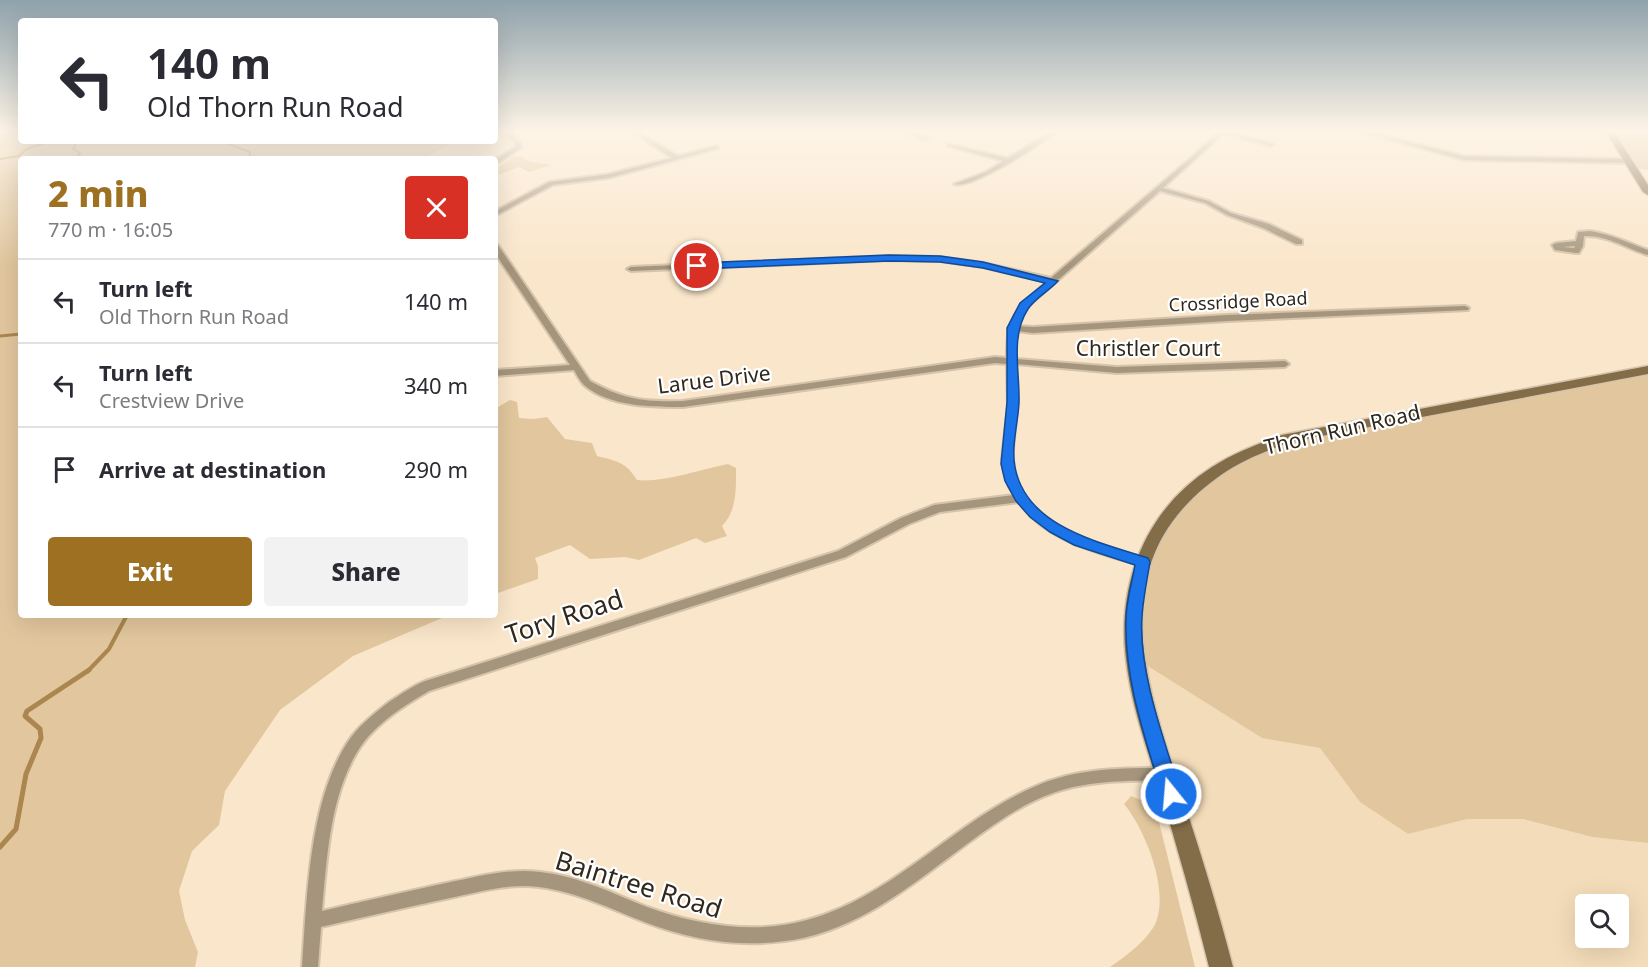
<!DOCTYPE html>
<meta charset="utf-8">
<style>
body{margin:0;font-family:"Noto Sans",sans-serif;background:#f2f2f3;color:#2b2b33;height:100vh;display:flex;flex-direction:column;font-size:22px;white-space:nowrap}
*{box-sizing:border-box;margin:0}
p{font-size:20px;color:#7c7c81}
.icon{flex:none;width:33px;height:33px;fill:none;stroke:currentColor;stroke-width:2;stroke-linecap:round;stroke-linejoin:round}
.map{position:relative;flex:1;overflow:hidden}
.side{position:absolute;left:18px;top:156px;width:480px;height:462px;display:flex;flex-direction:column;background:#fff;border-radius:6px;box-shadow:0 6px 24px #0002}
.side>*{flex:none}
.top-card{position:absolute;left:18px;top:18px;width:480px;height:126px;border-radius:6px;box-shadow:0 6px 24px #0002;background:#fff;color:#2b2b33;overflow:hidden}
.buttons{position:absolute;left:1575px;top:894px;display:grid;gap:12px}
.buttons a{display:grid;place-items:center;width:54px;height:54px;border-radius:6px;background:#fff;box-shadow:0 6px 24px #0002;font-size:30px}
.pin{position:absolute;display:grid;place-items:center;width:51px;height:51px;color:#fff;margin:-26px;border:3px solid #fff;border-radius:50%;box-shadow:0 2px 6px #0007}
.me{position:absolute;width:66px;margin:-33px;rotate:343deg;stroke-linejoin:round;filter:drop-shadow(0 0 4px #0008)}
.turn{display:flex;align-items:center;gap:21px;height:126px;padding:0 30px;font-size:27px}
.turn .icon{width:78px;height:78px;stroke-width:2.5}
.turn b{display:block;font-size:42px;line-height:51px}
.round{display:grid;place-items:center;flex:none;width:63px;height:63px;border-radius:6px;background:#f2f2f3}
.summary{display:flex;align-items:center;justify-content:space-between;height:102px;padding:0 30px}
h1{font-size:36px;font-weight:800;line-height:45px;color:#9e7122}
.primary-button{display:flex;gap:12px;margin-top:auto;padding:12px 30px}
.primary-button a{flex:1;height:69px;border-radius:6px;background:#9e7122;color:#fff;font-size:24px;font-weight:800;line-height:69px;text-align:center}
.primary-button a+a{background:#f2f2f3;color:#2b2b33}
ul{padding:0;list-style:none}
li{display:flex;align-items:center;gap:18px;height:84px;padding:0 30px;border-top:2px solid #e1e1e2}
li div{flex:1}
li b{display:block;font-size:22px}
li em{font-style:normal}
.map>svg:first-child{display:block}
.built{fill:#f3dcb9;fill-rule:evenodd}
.green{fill:#e2c79e}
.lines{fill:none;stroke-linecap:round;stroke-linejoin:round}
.stream-far3{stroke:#ab874f;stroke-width:2}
.stream-far2{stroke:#ab874f;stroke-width:3}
.stream-far1{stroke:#ab874f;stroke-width:4}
.stream{stroke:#ab874f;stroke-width:5}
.street-casing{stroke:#d5c4ab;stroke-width:4}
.secondary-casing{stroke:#d5c4ab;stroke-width:3}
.street{fill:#a5957d;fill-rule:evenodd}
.secondary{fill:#836c48;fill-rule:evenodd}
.route{fill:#1a73e8;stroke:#114b97;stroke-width:1.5}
.labels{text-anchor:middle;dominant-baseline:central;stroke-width:4.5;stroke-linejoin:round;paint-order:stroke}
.far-street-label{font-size:18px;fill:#2f281d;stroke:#fff}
.street-label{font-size:21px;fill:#2f281d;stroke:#fff}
.near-street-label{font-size:26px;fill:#2f281d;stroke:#fff}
</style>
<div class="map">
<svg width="1648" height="967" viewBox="0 0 1648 967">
<rect width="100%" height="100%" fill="#fae6ca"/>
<path class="built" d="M1135 658 1262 738 1320 748 1360 802 1408 834 1467 819H1523L1592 837 1648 843V967H1221ZM1586 904H1618V938H1586Z"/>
<path class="green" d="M0 132H21V141H455L423 159H21V615H449L353 656 280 710 225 791 219 825 192 851 179 891 185 920 198 952 195 967H0Z
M1610 132H1648V170L1633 168Z
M516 156 523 157 528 161 552 165 529 172 519 167 495 176V169Z
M1648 370V843L1592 837 1523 819H1467L1408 834 1360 802 1320 748 1262 738 1135 658 1136 589 1182 496 1260 447Z
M510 400 517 402 519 418 534 419 547 417 565 439 592 443 597 456C617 461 626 462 637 480 662 483 702 469 728 464L736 468C736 488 737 511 722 526L727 536 705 543 696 538 639 560 625 557 590 559 570 545 535 558 538 566V579L495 594V412L498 407Z
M1131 796 1150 804 1159 822 1195 967H1110C1125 957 1149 939 1156 922 1169 889 1145 829 1124 804Z"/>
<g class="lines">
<path class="stream-far3" d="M220 141 250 152 249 159
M0 159 19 156 27 149 50 141
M76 159 80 153 73 149 77 141"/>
<path class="stream-far2" d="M0 336 21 334"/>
<path class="stream-far1" d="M87 672 109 649 127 615"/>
<path class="stream" d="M0 847 16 829 26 774 41 738 40 729 25 716 27 711 89 670"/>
<defs>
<path id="street" d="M505 132H511L521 143V148L495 165V160L515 147V143Z
M632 132H638L678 156 716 146 719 148 609 178 553 185 495 216V211L549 182 609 174 672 158Z
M901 132H909L929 139 924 140Z
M1050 132H1056C1042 144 969 191 954 184L986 172 1003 161 948 146V144L1008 158Z
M1218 132H1229L1274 144 1271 146 1223 134 1163 188 1209 201 1231 213 1269 224 1302 240V244H1296L1263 228 1227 215 1205 203 1160 191 1027 307 1017 326 1033 327 1227 315 1465 306 1469 308 1468 310 1227 321 1033 333 1016 331V359L1117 367 1285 361 1289 364 1285 367 1117 373 1016 364 1017 407 1012 459C1018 525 1095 543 1147 559L1149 562 1147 565 1143 566C1101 554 1045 541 1019 502L940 512 909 524 846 557 429 691C405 705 378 722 361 746 330 792 327 857 322 911 363 901 405 892 446 883 477 877 508 868 540 872 578 876 612 893 647 907 697 925 754 935 807 920 895 896 954 821 1036 786 1077 768 1121 768 1165 768L1170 769 1172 774 1170 779 1165 780C1128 781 1088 780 1053 793 1023 803 996 823 971 841 919 879 867 924 803 938 750 949 697 942 647 923 611 909 578 892 539 887 509 883 479 892 450 898 407 907 364 917 321 927L318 967H302C307 897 309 794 352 736 362 723 376 712 389 702 400 695 412 686 425 681L838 551 901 518 934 505 1014 495C1007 485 1003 471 1002 459L1008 407 1007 364 995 363 683 407C653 407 609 407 584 385 580 381 577 375 574 370L495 376V370L570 365 495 253V245H498L590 381C624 400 645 402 683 401L995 357 1007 358C1006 316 1017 308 1047 282L983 267 940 261 889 260 631 271 627 269 631 267 889 256 940 257 983 263 1051 278 1194 155Z
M1362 132H1370L1464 156 1628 159 1631 161 1628 163 1464 160Z
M1590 231C1611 234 1629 243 1648 250V255C1627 249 1608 235 1584 236L1583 246 1579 253H1576L1555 250 1552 245 1556 243 1576 241 1578 232ZM1575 246 1574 248 1563 247Z"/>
<path id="secondary" d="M1606 132H1614L1648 185V195L1643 192Z
M1648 366V374L1290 442C1267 451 1242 460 1221 475 1104 557 1142 671 1178 784 1198 844 1217 905 1233 967H1209C1194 906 1177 847 1159 787 1146 746 1131 703 1126 659 1117 583 1145 510 1212 467 1234 453 1258 444 1282 435Z"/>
</defs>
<use href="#street" class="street-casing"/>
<use href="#secondary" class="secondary-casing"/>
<use href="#street" class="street"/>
<use href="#secondary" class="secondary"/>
</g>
<linearGradient id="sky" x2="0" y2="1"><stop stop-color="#8fa2ab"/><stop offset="0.49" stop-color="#fdf4e7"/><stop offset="1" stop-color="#fdf4e7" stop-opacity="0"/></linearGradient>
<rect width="1648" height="267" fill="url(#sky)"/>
<path class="route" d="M889 255 940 256 983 262 1058 281C1049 291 1035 298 1028 309 1010 336 1020 372 1019 403 1018 423 1011 447 1015 467 1026 527 1099 542 1148 558L1150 562C1147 580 1143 599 1142 617 1138 672 1165 742 1181 794L1178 800 1171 803 1165 800 1162 794C1145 738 1124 679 1126 619 1126 602 1132 583 1135 565L1074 545 1050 532 1030 517 1016 501 1005 481 1001 464 1007 402V328L1020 303 1045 283 983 268 940 262 889 261 697 269 692 266 697 263Z"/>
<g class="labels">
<g class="far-street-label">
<text transform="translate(1238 301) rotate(-3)">Crossridge Road</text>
</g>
<g class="street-label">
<text x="1148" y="348">Christler Court</text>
<text transform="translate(714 379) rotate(-7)">Larue Drive</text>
<text transform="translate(1342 429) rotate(-13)">Thorn Run Road</text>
</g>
<g class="near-street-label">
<text transform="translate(564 616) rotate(-18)">Tory Road</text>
<text transform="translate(639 884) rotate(17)">Baintree Road</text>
</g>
</g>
</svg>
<div class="buttons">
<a><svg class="icon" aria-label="search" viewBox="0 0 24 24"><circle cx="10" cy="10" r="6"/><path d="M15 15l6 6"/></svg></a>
</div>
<div class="pin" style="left:697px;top:266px;background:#d93025"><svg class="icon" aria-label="arrive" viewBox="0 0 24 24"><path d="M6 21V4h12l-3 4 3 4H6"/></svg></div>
<svg class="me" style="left:1171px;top:794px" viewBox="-20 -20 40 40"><circle r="17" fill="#1a73e8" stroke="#fff" stroke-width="3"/><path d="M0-11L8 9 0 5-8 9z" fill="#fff"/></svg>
<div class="top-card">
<div class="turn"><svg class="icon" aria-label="left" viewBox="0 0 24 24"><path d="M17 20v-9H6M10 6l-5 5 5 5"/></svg><div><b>140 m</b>Old Thorn Run Road</div></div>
</div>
<section class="side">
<div class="summary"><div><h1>2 min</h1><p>770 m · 16:05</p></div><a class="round" style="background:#d93025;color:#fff"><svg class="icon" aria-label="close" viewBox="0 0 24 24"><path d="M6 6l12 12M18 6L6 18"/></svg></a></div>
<ul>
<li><svg class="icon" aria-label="left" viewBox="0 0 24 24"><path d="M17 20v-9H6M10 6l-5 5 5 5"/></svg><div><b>Turn left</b><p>Old Thorn Run Road</p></div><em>140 m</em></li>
<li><svg class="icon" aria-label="left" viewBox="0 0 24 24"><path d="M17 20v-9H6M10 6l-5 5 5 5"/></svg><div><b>Turn left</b><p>Crestview Drive</p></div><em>340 m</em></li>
<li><svg class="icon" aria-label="arrive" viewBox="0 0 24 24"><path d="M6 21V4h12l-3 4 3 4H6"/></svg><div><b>Arrive at destination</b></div><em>290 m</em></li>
</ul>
<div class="primary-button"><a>Exit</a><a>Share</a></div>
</section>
</div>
